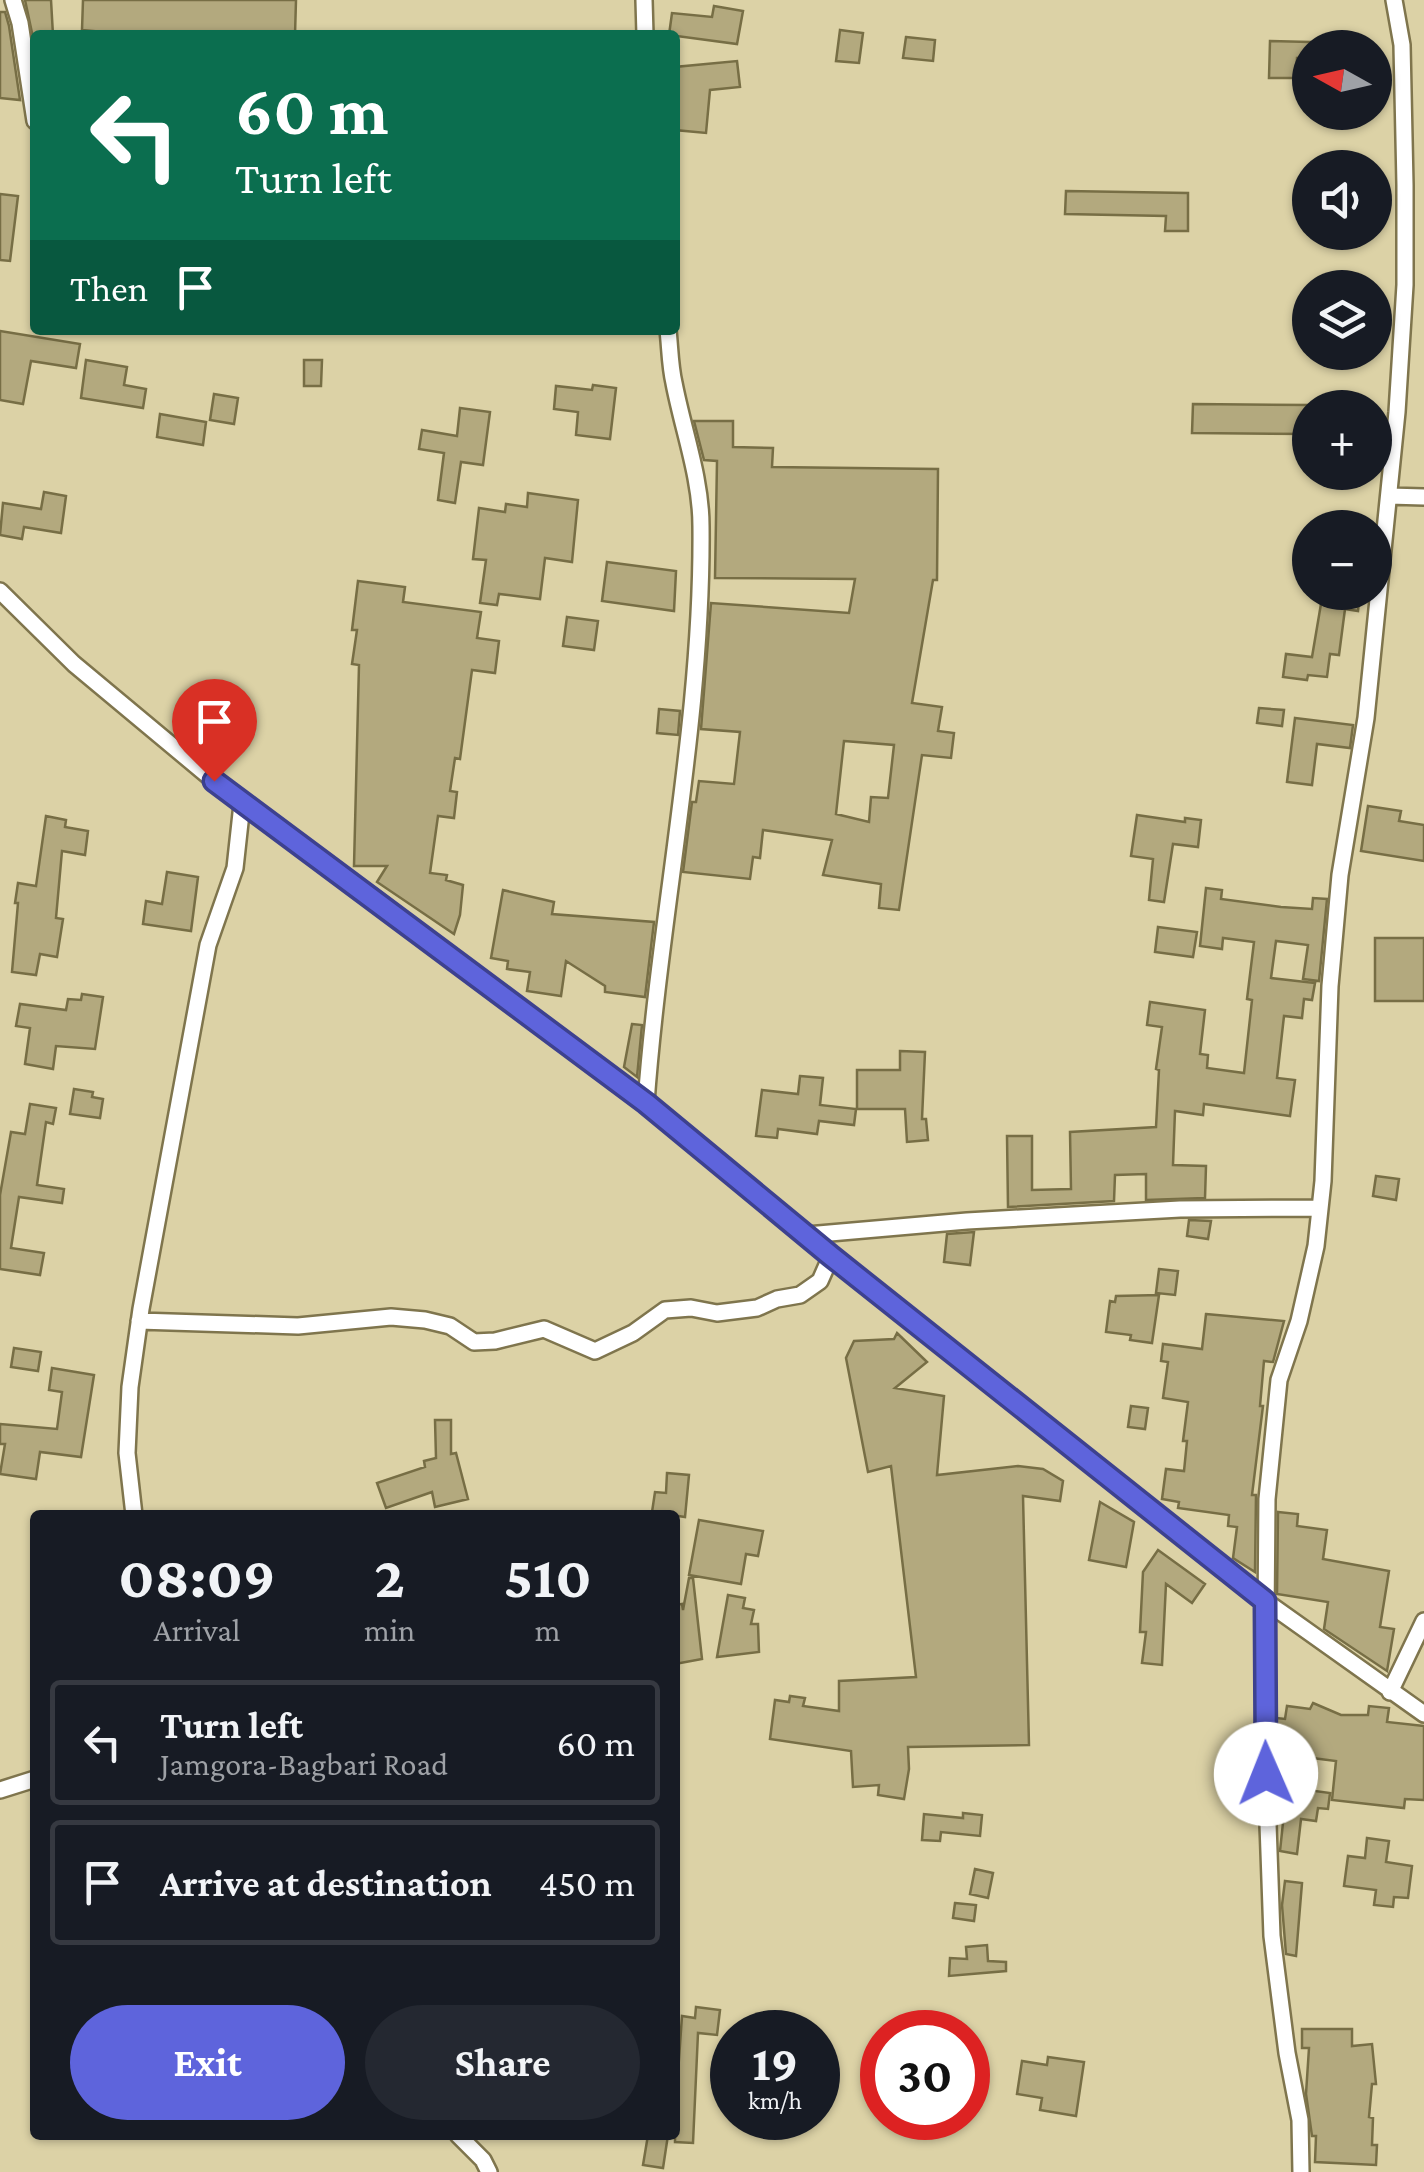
<!DOCTYPE html>
<meta charset="utf-8">
<style>
body{margin:0;font-family:"Crimson Pro",serif;background:#242831;color:#f1f3f6;height:100vh;display:flex;flex-direction:column;font-size:38px;white-space:nowrap}
*{box-sizing:border-box;margin:0}
p{font-size:32px;color:#9ea1a6}
.icon{flex:none;width:55px;height:55px;fill:none;stroke:currentColor;stroke-width:2;stroke-linecap:round;stroke-linejoin:round}
.map{position:relative;flex:1;overflow:hidden}
.side{position:absolute;left:30px;top:1510px;width:650px;height:630px;display:flex;flex-direction:column;background:#171b24;border-radius:10px;box-shadow:0 2px 8px #0004}
.side>*{flex:none}
.hud{position:absolute;left:30px;top:30px;width:650px;height:305px;border-radius:10px;box-shadow:0 2px 8px #0004;background:#0b6e4f;color:#fff;overflow:hidden}
.needle{width:65px;rotate:278deg}
.fabs{position:absolute;left:1292px;top:30px;display:grid;gap:20px}
.fabs a{display:grid;place-items:center;width:100px;height:100px;border-radius:50%;background:#171b24;box-shadow:0 2px 8px #0004;font-size:50px}
.speed{position:absolute;left:710px;top:2010px;display:flex;gap:20px;font-size:50px;font-weight:700;text-align:center}
.speed>*{display:grid;place-content:center;width:130px;height:130px;border-radius:50%;background:#171b24;box-shadow:0 2px 8px #0004;line-height:1}
.speed small{font-size:25px;font-weight:400}
.speed .limit{border:15px solid #d22;background:#fff;color:#111}
.pin{position:absolute;display:grid;place-items:center;width:85px;height:85px;color:#fff;margin:-102px -42px;border-radius:50% 50% 50% 0;rotate:-45deg;box-shadow:0 0 10px #0007}
.pin .icon{rotate:45deg}
.me{position:absolute;width:110px;margin:-55px;rotate:359deg;stroke-linejoin:round;filter:drop-shadow(0 0 8px #0008)}
.turn{display:flex;align-items:center;gap:35px;height:210px;padding:0 40px;font-size:45px}
.turn .icon{width:130px;height:130px;stroke-width:2.5}
.turn b{display:block;font-size:70px;line-height:85px}
.then{display:flex;align-items:center;height:95px;padding:0 40px;background:#0003;gap:20px;font-size:38px}
.eta{display:flex;justify-content:space-evenly;align-items:center;height:170px;text-align:center}
.eta b{font-size:60px;font-weight:700;line-height:70px}
.primary-button{display:flex;gap:20px;margin-top:auto;padding:20px 40px}
.primary-button a{flex:1;height:115px;border-radius:60px;background:#5e64dc;color:#fff;font-size:40px;font-weight:700;line-height:115px;text-align:center}
.primary-button a+a{background:#242831;color:#f1f3f6}
ul{padding:0;list-style:none}
li{display:flex;align-items:center;gap:30px;height:125px;margin:0 20px 15px;padding:0 20px;border:5px solid #363941;border-radius:10px}
li div{flex:1}
li b{display:block;font-size:38px}
li em{font-style:normal}
.map>svg:first-child{display:block}
.building{fill:#b3a97e;stroke:#776e45;stroke-width:2.5;fill-rule:evenodd}
.lines{fill:none;stroke-linecap:round;stroke-linejoin:round}
.street-casing{stroke:#7f754d;stroke-width:20}
.street{stroke:#fff;stroke-width:15}
.route-casing{stroke:#3d418f;stroke-width:25}
.route{stroke:#5e64dc;stroke-width:18}
</style>
<div class="map">
<svg width="1424" height="2172" viewBox="0 0 1424 2172">
<rect width="100%" height="100%" fill="#dcd2a6"/>
<path class="building" d="M25 0H51L53 35H35V47Z
M83 0H296L295 35H136L82 30Z
M714 6 743 11 737 44 669 35 672 13 712 17Z
M0 12H5L9 26 20 100 0 98Z
M840 30 863 33 859 63 836 61Z
M906 37 935 40 933 61 903 58Z
M1270 41 1310 42V58H1297L1296 78H1269Z
M737 61 740 87 710 90 706 133 675 130V67Z
M1066 191 1188 193V231H1165L1166 216 1065 214Z
M0 194 18 196 10 261 0 260Z
M0 331 80 344 76 368 31 361 23 404 0 400Z
M86 360 127 367 124 385 146 389 143 408 81 398Z
M304 360H322L321 386H304Z
M593 385 616 388 610 439 576 435 578 412 554 409 556 386 592 390Z
M214 394 238 398 234 424 210 420Z
M1193 404 1310 405V434L1192 433Z
M460 408 490 412 483 465 461 462 455 503 438 500 444 453 419 449 422 430 457 436Z
M160 414 206 422 203 445 157 437Z
M694 421H733V447L773 448 772 467 938 469 937 580H933L912 703 942 707 938 731 954 733 951 758 922 755 899 910 879 908 881 884 823 875 832 840 763 830 760 858 753 857 750 879 683 872 692 802H696L699 781 734 784 740 732 701 729 711 603 849 613 855 579 715 578 717 461 704 460ZM844 741 894 745 888 798 871 797 869 822 836 814Z
M44 492 66 496 61 533 24 527 22 539 0 535 3 503 41 509Z
M528 493 578 500 572 562 545 558 540 599 499 594 497 605 480 603 486 560 473 559 479 508 505 512 506 504 527 507Z
M607 562 676 571 674 611 602 601Z
M358 581 405 587 403 602 481 612 477 638 499 641 495 673 472 670 460 759 455 758 450 791 457 792 454 818 438 816 430 873 447 875 446 880 463 885 460 915 454 934 377 882 387 866H354L359 665 352 664 357 630H352Z
M1323 592H1360L1358 611 1345 609 1339 655 1330 654 1327 677 1308 675 1307 680 1283 677 1286 654 1312 657Z
M567 617 598 621 594 650 563 646Z
M1259 708 1284 710 1282 726 1257 723Z
M659 709 680 711 678 735 657 733Z
M1295 718 1353 725 1350 748 1317 744 1312 785 1287 782Z
M1368 806 1401 811 1399 821 1424 825V861L1361 851Z
M1137 815 1185 822V818L1201 820 1198 847 1173 844 1164 902 1149 900 1153 859 1131 856Z
M46 816 66 820 65 827 88 831 85 855 62 851 56 918 63 919 57 957 40 954 36 975 12 972 18 903H15L18 883 36 886Z
M167 872 198 877 191 931 143 924 146 901 162 904Z
M1206 888 1222 890 1221 899 1281 907 1312 909 1313 898 1327 899 1319 981 1303 979 1308 945 1276 941 1271 978 1315 983 1312 1000 1304 999 1302 1018 1284 1016 1277 1078 1295 1080 1290 1116 1204 1104 1203 1115 1175 1111 1173 1165 1206 1166 1205 1198 1146 1200V1174L1115 1175 1114 1201 1008 1207 1007 1136H1032V1190L1071 1189 1070 1132 1156 1127 1159 1070 1156 1069 1162 1027 1147 1025 1150 1002 1205 1010 1200 1054 1208 1055 1207 1068 1244 1073 1252 1000 1247 999 1254 942 1223 938 1222 949 1200 946Z
M503 890 554 902 552 914 654 922 645 997 605 992V986L566 961 561 996 527 991 530 972 507 969 508 961 491 958Z
M1158 927 1197 932 1193 957 1155 952Z
M1375 938H1424V1001H1375Z
M82 994 103 997 95 1049 56 1046 53 1069 25 1064 30 1028 16 1026 20 1004 66 1010 68 999 81 1000Z
M632 1024 642 1025 637 1077 624 1067Z
M900 1051 925 1052 922 1119H926L928 1140 907 1142 905 1109H857V1070H900Z
M800 1076 823 1078 820 1105 856 1109 854 1125 819 1121 817 1134 778 1129 777 1138 756 1136 762 1090 798 1094Z
M74 1089 93 1092 92 1097 103 1099 100 1118 70 1114Z
M30 1104 56 1108 53 1124 46 1122 37 1185 64 1189 62 1203 19 1197 11 1248 44 1253 40 1275 0 1269V1195L11 1132 25 1134Z
M1376 1176 1399 1179 1396 1200 1373 1196Z
M1189 1220 1211 1221 1208 1239 1187 1236Z
M974 1232 970 1265 944 1262 947 1234Z
M1159 1269 1178 1271 1175 1295 1156 1293Z
M1159 1295 1152 1343 1130 1340 1131 1335 1106 1332 1110 1301 1115 1302 1116 1296Z
M1206 1314 1284 1321 1273 1362 1264 1361 1260 1406H1263L1252 1495H1256L1255 1572 1233 1558 1237 1527 1228 1526 1229 1515 1178 1508 1179 1502 1162 1499 1166 1469 1184 1471 1187 1441H1183L1188 1402 1163 1398 1168 1362 1161 1361 1163 1344 1202 1349Z
M897 1333 927 1362 895 1388 944 1396 937 1475 1018 1466 1043 1469 1063 1481 1060 1501 1023 1496 1029 1745 908 1747 909 1769 904 1799 878 1795 879 1785 853 1787 851 1751 770 1739 775 1700 789 1702 790 1696 805 1698 803 1706 839 1711V1681L916 1677 891 1466 868 1472 846 1358 854 1341 894 1339Z
M14 1348 41 1352 38 1371 11 1367Z
M52 1368 94 1375 81 1457 40 1452 36 1479 0 1474 5 1444H0V1424L57 1429 62 1392 49 1390Z
M1131 1406 1148 1408 1145 1429 1128 1427Z
M435 1420H451V1454L456 1453 468 1499 435 1507 432 1492 386 1508 377 1483 425 1467 424 1461 436 1458Z
M667 1473 689 1475 685 1517 652 1512 655 1492 666 1493Z
M1100 1502 1134 1522 1126 1567 1089 1560Z
M1278 1512 1298 1514 1297 1526 1327 1530 1323 1559 1389 1571 1380 1627 1394 1629 1387 1671 1324 1629 1328 1602 1277 1594Z
M699 1520 763 1531 758 1556 746 1554 741 1584 689 1575Z
M1158 1550 1205 1584 1192 1603 1166 1584 1162 1665 1142 1663 1146 1632H1140L1143 1572Z
M689 1578H693L702 1659 675 1664V1605L682 1604 683 1610Z
M728 1595 745 1598 743 1608 754 1610 751 1624H758L759 1652 717 1657Z
M1313 1703 1341 1715H1368L1369 1706 1389 1708 1387 1722 1424 1726V1800L1405 1799 1404 1808 1332 1800 1336 1761 1304 1757 1300 1789 1330 1793 1328 1809 1318 1808 1316 1821 1301 1819 1297 1854 1280 1851 1285 1804 1282 1803 1283 1791H1278L1276 1718 1285 1719 1287 1706 1310 1709Z
M1245 1755 1254 1756 1255 1788 1241 1786Z
M963 1813 982 1815 980 1836 941 1832 940 1841 922 1840 924 1814 963 1818Z
M1367 1838 1389 1841 1386 1862 1412 1866 1408 1898 1394 1897 1393 1907 1374 1905 1376 1890 1344 1886 1348 1856 1365 1858Z
M975 1869 993 1873 988 1898 970 1894Z
M1285 1881 1302 1883 1296 1956 1286 1954 1282 1905Z
M955 1903 976 1905 974 1921 953 1918Z
M987 1945 988 1961 1006 1962V1971L949 1976 950 1958 967 1959 966 1947Z
M696 2007 720 2010 717 2035 698 2033 693 2143 675 2142V2073H678L682 2016 695 2018Z
M1302 2029H1352V2046L1372 2044 1376 2084H1372L1369 2117 1373 2118 1372 2145H1377L1376 2165 1315 2162 1316 2136H1312L1306 2094 1309 2048H1302Z
M1048 2057 1084 2062 1076 2116 1040 2110 1042 2098 1017 2094 1022 2061 1047 2065Z
M648 2135H668L663 2168 643 2165Z"/>
<g class="lines">
<defs>
<path id="street" d="M13 0 20 23 35 121
M644 0 645 35
M1389 496 1424 497
M0 591 74 664 242 804 373 897 646 1103 831 1256 1265 1601 1424 1714
M646 1103C660 911 703 719 701 526 701 478 683 430 674 383 670 366 670 348 668 330
M807 1235 967 1221 1180 1209 1320 1208
M139 1321 298 1326 391 1317 425 1320 450 1326 474 1342 495 1341 544 1329 595 1351 633 1333 665 1310 691 1308 717 1313 757 1308 777 1299 800 1295 820 1281 831 1256
M134 1515 127 1453 130 1387 141 1309 208 945 235 868 242 804
M1390 1692 1424 1621
M0 1790 35 1779
M458 2135 483 2160 489 2172
M1301 2172 1300 2120 1287 2053 1272 1936 1265 1740 1267 1499 1279 1380 1299 1321 1316 1246 1323 1181 1330 986 1340 875 1366 718 1397 412 1405 285V185L1402 45 1394 0"/>
</defs>
<use href="#street" class="street-casing"/>
<use href="#street" class="street"/>
</g>
<g class="lines">
<defs>
<path id="route" d="M214 781 646 1103 831 1256 1265 1601 1266 1774"/>
</defs>
<use href="#route" class="route-casing"/>
<use href="#route" class="route"/>
</g>
</svg>
<div class="fabs">
<a><svg class="needle" viewBox="-14 -14 28 28"><path d="M0-13l5 13h-10z" fill="#e53935"/><path d="M0 13l5-13h-10z" fill="#9ea1a6"/></svg></a>
<a><svg class="icon" aria-label="sound" viewBox="0 0 24 24"><path d="M4 9h4l5-4v14l-5-4H4zM17 9q2 3 0 6"/></svg></a>
<a><svg class="icon" aria-label="layers" viewBox="0 0 24 24"><path d="M12 4l9 5-9 5-9-5zM3 14l9 5 9-5"/></svg></a>
<a>+</a>
<a>−</a>
</div>
<div class="speed"><div>19<small>km/h</small></div><div class="limit">30</div></div>
<div class="pin" style="left:214px;top:781px;background:#d93025"><svg class="icon" aria-label="arrive" viewBox="0 0 24 24"><path d="M6 21V4h12l-3 4 3 4H6"/></svg></div>
<svg class="me" style="left:1266px;top:1774px" viewBox="-20 -20 40 40"><circle r="19" fill="#fff"/><path d="M0-13L10 11 0 6-10 11z" fill="#5e64dc"/></svg>
<div class="hud">
<div class="turn"><svg class="icon" aria-label="left" viewBox="0 0 24 24"><path d="M17 20v-9H6M10 6l-5 5 5 5"/></svg><div><b>60 m</b>Turn left</div></div>
<div class="then">Then<svg class="icon" aria-label="arrive" viewBox="0 0 24 24"><path d="M6 21V4h12l-3 4 3 4H6"/></svg></div>
</div>
<section class="side">
<div class="eta">
<div><b>08:09</b><p>Arrival</p></div>
<div><b>2</b><p>min</p></div>
<div><b>510</b><p>m</p></div>
</div>
<ul>
<li><svg class="icon" aria-label="left" viewBox="0 0 24 24"><path d="M17 20v-9H6M10 6l-5 5 5 5"/></svg><div><b>Turn left</b><p>Jamgora-Bagbari Road</p></div><em>60 m</em></li>
<li><svg class="icon" aria-label="arrive" viewBox="0 0 24 24"><path d="M6 21V4h12l-3 4 3 4H6"/></svg><div><b>Arrive at destination</b></div><em>450 m</em></li>
</ul>
<div class="primary-button"><a>Exit</a><a>Share</a></div>
</section>
</div>
